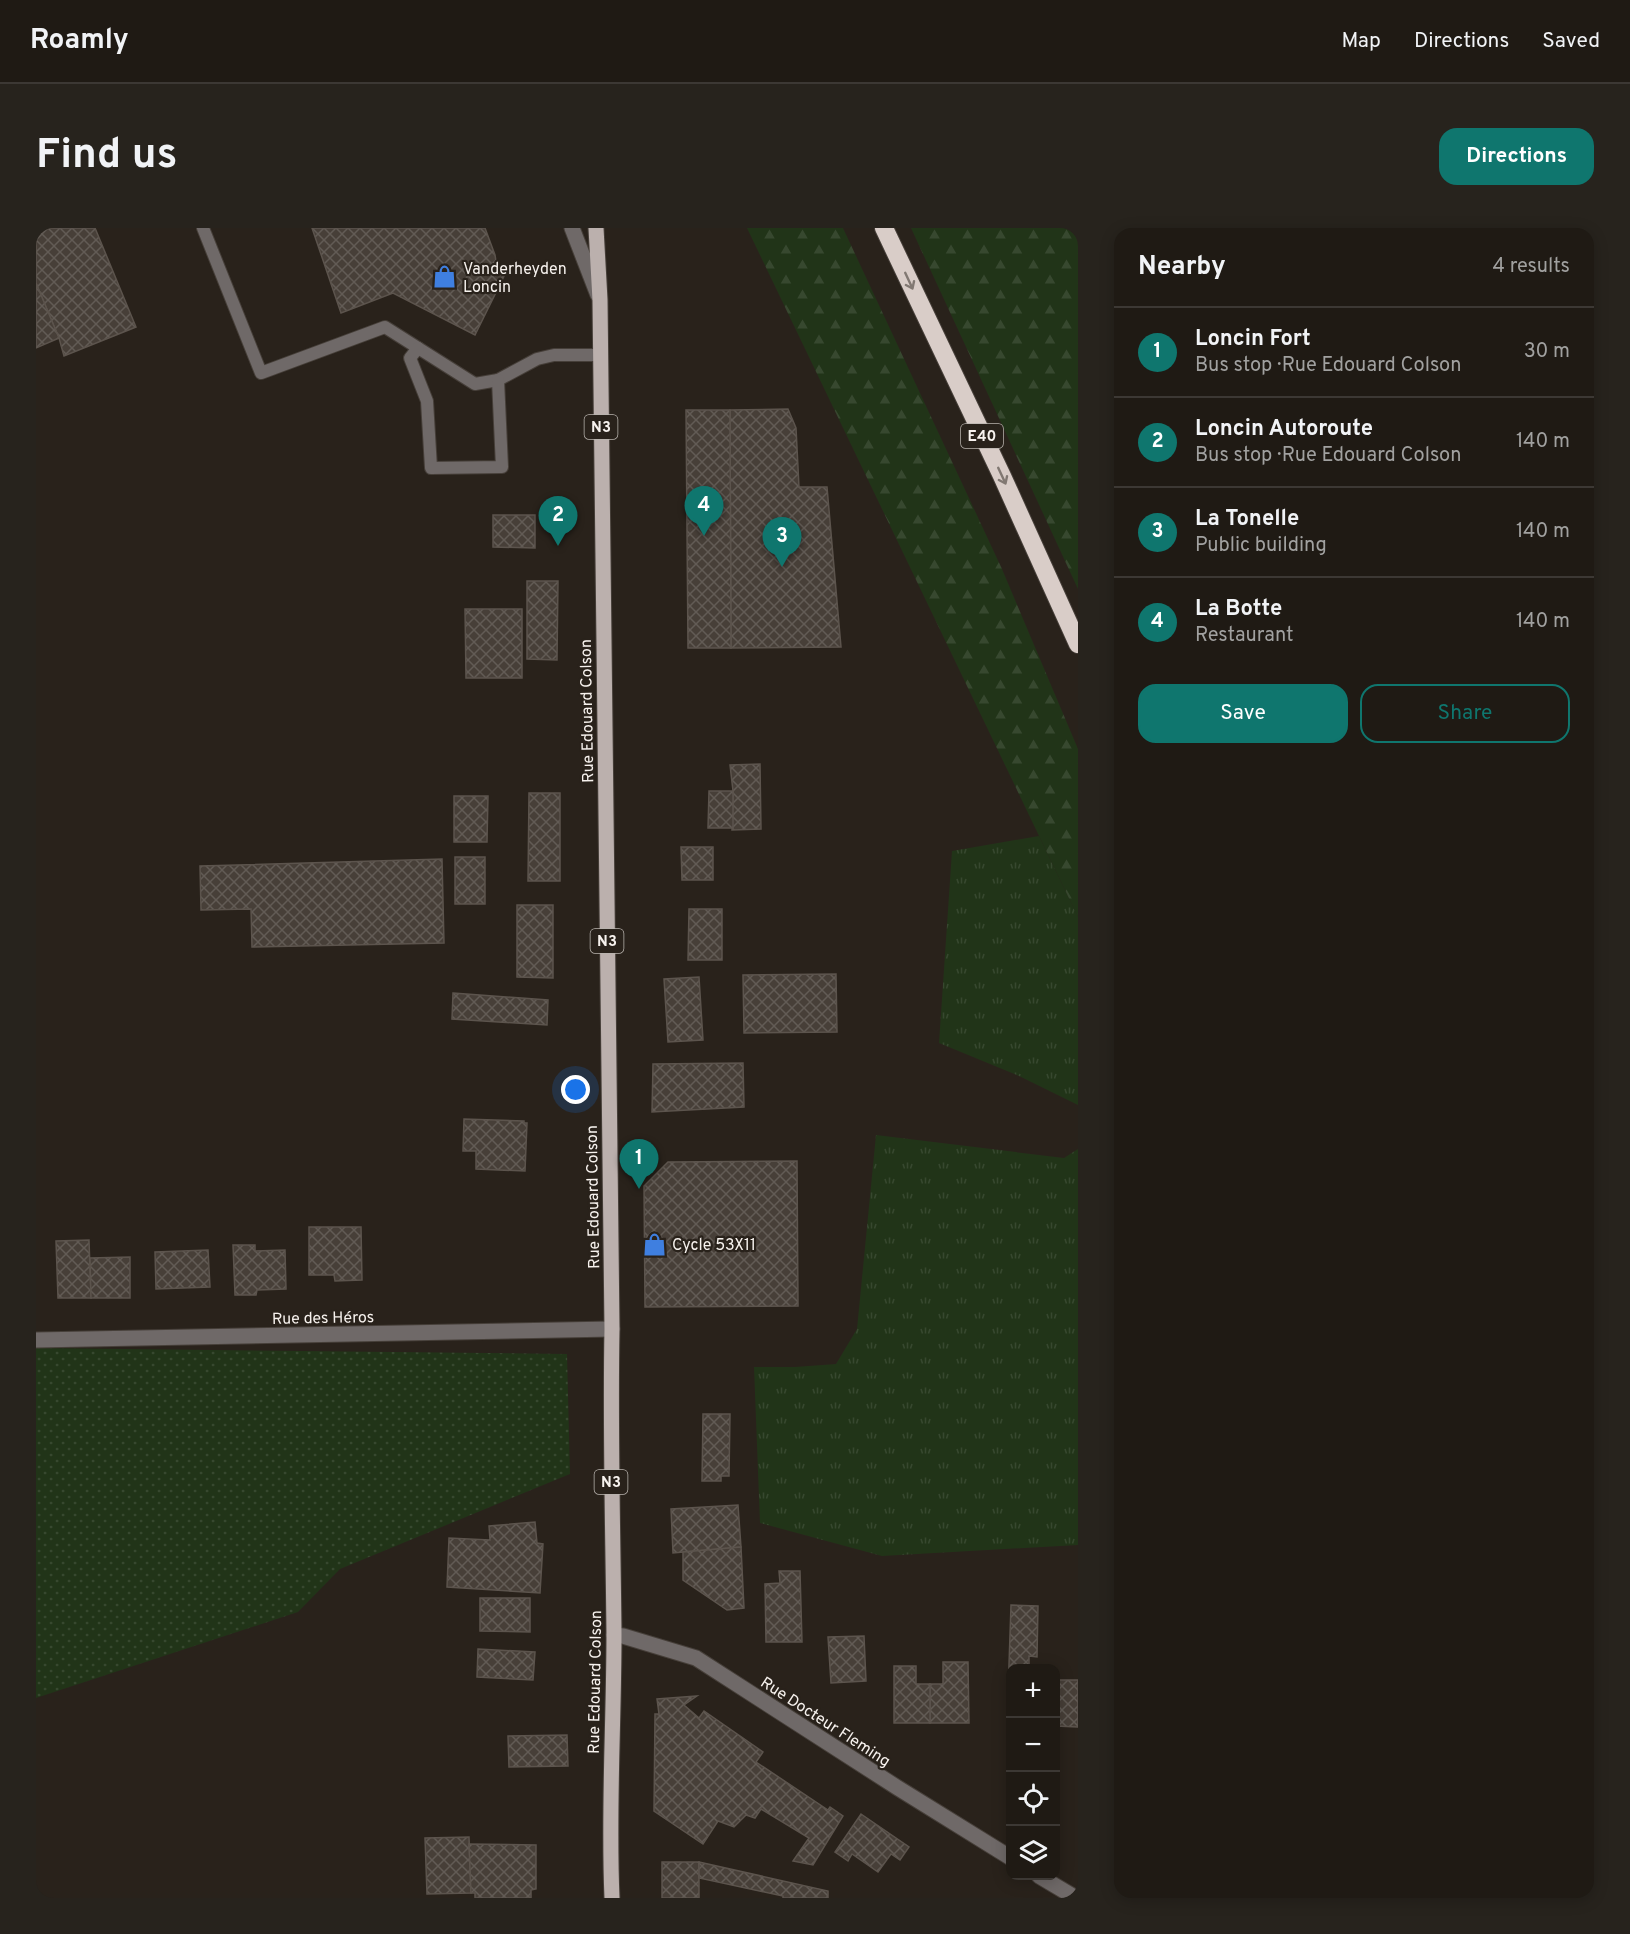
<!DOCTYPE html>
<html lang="en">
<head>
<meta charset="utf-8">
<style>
  body { margin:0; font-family:Overpass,sans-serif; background:#27231d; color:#f1f3f6 }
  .controls { position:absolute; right:18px; bottom:18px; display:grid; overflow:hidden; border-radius:12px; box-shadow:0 3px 15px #0003 }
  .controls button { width:54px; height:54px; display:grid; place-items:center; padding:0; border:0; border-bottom:2px solid #3c3834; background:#1f1a14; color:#f1f3f6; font:30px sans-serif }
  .you { position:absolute; left:540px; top:862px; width:21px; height:21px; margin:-15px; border:4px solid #fff; border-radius:50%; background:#1a73e8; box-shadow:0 0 0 9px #1a73e833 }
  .badge { display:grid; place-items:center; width:39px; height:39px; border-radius:50%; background:#0f766e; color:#fff; font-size:20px; font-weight:700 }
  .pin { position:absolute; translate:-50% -50px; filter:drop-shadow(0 2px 3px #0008) }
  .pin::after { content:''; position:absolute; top:32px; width:21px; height:18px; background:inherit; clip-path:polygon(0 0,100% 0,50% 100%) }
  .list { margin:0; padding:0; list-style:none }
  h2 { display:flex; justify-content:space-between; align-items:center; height:78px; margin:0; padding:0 24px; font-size:26px }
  h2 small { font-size:20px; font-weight:400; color:#a1a1a0 }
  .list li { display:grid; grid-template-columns:39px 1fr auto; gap:18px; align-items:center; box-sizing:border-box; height:90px; padding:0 24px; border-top:2px solid #3c3834 }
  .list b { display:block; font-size:22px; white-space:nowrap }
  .list p { margin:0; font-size:20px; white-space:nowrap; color:#a1a1a0 }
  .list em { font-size:20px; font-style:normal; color:#a1a1a0 }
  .actions { display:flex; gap:12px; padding:18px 24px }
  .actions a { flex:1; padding:14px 0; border:2px solid #0f766e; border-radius:18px; text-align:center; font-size:21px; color:#0f766e }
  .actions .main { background:#0f766e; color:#fff }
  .icon { flex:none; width:33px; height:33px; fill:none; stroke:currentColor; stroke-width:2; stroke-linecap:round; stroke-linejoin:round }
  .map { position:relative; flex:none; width:1042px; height:1670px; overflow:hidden; border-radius:18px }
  header { display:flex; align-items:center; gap:36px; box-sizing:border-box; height:84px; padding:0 30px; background:#1f1a14; border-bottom:2px solid #3c3834 }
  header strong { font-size:28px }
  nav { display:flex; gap:33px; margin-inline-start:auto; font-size:21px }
  .intro { display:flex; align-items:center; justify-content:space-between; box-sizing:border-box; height:144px; padding:0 36px }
  h1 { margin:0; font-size:42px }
  .button { padding:15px 27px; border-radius:18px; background:#0f766e; color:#fff; font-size:21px; font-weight:700 }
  main { display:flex; gap:36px; padding:0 36px }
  aside { flex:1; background:#1f1a14; border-radius:18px; box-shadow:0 3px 15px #0003 }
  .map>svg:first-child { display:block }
  .grass { fill:url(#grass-tufts) }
  .forest { fill:url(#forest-firs) }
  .park { fill:url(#park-dots) }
  .building { fill:url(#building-cross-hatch); stroke:#5c544d; stroke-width:1.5 }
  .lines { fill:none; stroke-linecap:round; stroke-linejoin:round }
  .service-casing { stroke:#463f39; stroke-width:14 }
  .minor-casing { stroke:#463f39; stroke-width:17 }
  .tertiary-casing { stroke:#463f39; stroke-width:17 }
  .primary-casing { stroke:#463f39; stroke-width:17 }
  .motorway-casing { stroke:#463f39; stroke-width:20 }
  .service { stroke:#6f6968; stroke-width:12 }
  .minor { stroke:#6f6968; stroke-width:15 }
  .tertiary { stroke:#6f6968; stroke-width:15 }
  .primary { stroke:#bbb0ad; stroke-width:15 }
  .motorway { stroke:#d9cdc8; stroke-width:18 }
  .oneway { stroke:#817872 }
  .labels { text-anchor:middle; stroke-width:4.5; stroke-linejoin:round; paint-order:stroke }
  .shield { fill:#29221b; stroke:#b9b4af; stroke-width:1.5 }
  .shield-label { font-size:15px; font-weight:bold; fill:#f7f2ee }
  .poi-label { font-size:16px; fill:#f7f2ee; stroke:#29221b; text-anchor:start }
  .street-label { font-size:16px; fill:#f7f2ee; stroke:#29221b }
</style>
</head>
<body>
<header>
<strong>Roamly</strong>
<nav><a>Map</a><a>Directions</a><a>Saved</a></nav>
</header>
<div class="intro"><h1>Find us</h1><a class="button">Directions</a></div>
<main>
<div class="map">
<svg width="1042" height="1670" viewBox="0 0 1042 1670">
  <defs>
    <pattern id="grass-tufts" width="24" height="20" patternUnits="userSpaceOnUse" patternTransform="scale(1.5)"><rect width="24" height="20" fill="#213418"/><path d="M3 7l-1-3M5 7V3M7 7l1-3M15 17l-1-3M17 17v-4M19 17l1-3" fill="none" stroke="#37482f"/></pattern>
    <pattern id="forest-firs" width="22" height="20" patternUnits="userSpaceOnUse" patternTransform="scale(1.5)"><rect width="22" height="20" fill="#213418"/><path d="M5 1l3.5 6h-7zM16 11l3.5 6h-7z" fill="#37482f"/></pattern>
    <pattern id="park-dots" width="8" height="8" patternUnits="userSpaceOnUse" patternTransform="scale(1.5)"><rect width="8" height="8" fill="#213418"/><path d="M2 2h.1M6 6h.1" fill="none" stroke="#37482f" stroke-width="1.8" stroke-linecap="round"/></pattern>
    <pattern id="building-cross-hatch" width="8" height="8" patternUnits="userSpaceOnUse" patternTransform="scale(1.5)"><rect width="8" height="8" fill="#473f38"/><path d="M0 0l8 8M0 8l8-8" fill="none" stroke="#625b55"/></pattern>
  </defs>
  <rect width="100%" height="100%" fill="#29221b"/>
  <!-- grass -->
  <g class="grass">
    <polygon points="1003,608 1042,689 1042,877 983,848 903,815 916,623"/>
    <polygon points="840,907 1028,930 1042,921 1042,1317 846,1328 724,1295 718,1139 759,1139 800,1136 821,1101"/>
  </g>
  <!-- forest -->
  <g class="forest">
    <polygon points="711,0 807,0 966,341 1042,521 1042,689"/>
    <polygon points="875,0 1042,0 1042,361"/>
  </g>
  <!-- park -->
  <polygon class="park" points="0,1120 531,1126 534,1246 304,1341 262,1384 0,1470"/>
  <!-- building -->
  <g class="building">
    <polygon points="0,0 59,0 100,99 28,128 23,110 0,55"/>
    <polygon points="276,0 449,0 459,27 461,40 470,44 439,107 357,65 305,85"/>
    <polygon points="0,55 23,110 0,120"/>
    <polygon points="752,181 760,200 763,259 791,259 805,419 695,420 694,182"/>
    <polygon points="650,182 694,182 695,420 652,420"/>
    <polygon points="457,287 499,287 499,320 457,319"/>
    <polygon points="491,353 522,353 521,432 491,431"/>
    <polygon points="429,381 486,381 486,450 430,450"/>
    <polygon points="724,536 725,601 696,602 697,563 694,537"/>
    <polygon points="673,563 697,563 697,600 672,600"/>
    <polygon points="493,565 524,565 524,653 492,653"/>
    <polygon points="418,568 452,568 451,614 418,614"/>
    <polygon points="645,619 677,619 677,652 646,652"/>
    <rect x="419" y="629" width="30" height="47"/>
    <polygon points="406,631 408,715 216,719 215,681 165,682 164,638"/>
    <polygon points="481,677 517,677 517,750 481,749"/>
    <polygon points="653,681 686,681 686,732 652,732"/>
    <polygon points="800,746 801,804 708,805 707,747"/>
    <polygon points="663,749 667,812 632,814 628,751"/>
    <polygon points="417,765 512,772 511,797 416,791"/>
    <polygon points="707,835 708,879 616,884 617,836"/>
    <polygon points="428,891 488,893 488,895 491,895 489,943 440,941 440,923 427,923"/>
    <polygon points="761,933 762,1078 609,1079 608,958 632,934"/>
    <polygon points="273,999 325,999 326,1052 299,1053 298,1047 273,1047"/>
    <polygon points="53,1012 55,1070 22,1070 20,1013"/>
    <polygon points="197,1017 219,1017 219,1023 249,1022 250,1061 221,1062 220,1067 199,1067"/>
    <polygon points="172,1022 174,1059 120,1061 119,1024"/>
    <polygon points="94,1029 94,1070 55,1070 54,1030"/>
    <polygon points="667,1186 694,1186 693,1248 685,1248 685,1253 666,1253"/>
    <polygon points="702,1277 705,1319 637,1325 635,1281"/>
    <polygon points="499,1294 501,1315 507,1316 504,1365 411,1359 413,1310 454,1312 453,1298"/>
    <polygon points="705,1319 708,1380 691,1382 647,1352 647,1324"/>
    <polygon points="743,1343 764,1343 766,1414 730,1414 729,1356 744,1355"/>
    <polygon points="444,1370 494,1370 494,1404 444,1403"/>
    <polygon points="975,1377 1002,1378 1001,1429 993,1428 993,1440 975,1440 975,1497 971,1496"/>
    <polygon points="828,1408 830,1453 795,1455 792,1409"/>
    <polygon points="442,1421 499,1424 497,1452 441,1449"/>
    <polygon points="907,1434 932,1434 933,1495 894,1495 894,1456 907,1456"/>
    <polygon points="858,1438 880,1438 880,1456 894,1456 894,1495 858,1495"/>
    <polygon points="1020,1452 1042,1452 1042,1499 1020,1498"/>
    <polygon points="661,1468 648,1477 663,1490 668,1483 727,1524 720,1534 792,1582 794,1579 807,1588 777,1637 757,1633 773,1610 725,1581 719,1590 710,1587 698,1599 682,1593 667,1616 618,1583 619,1486 623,1486 621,1471"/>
    <polygon points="531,1507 532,1538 473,1539 472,1508"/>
    <polygon points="825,1586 873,1619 864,1632 855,1626 842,1644 816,1626 812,1633 799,1624"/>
    <polygon points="433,1609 435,1665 391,1666 389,1610"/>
    <polygon points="433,1616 500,1617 500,1661 495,1662 495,1670 439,1670 439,1665 435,1665"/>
    <rect x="626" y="1634" width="37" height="36"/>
    <polygon points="663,1634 792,1663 792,1670 747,1670 747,1668 663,1650"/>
  </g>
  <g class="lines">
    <defs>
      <g id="service">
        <polyline points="167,0 225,145 349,99 439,156 462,152 501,131 518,127 564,127"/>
        <polyline points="382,120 374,130 391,173 395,240 466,239 462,152"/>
      </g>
      <g id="minor">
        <polyline points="536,0 562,67"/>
        <polyline points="578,1407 587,1408 660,1430 862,1560 975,1630"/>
        <polyline points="1003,1648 1040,1670"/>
      </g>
      <polyline id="tertiary" points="0,1112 576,1101"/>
      <path id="primary" d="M 560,0 L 564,72 L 576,1101 C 574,1203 577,1304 578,1406 C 578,1494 572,1582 576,1670"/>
      <polyline id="motorway" points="848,0 966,248 1042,416"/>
    </defs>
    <!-- service casing -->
    <use href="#service" class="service-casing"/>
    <!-- minor casing -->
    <use href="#minor" class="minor-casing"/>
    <!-- tertiary casing -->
    <use href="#tertiary" class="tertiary-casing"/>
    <!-- primary casing -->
    <use href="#primary" class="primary-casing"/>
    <!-- motorway casing -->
    <use href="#motorway" class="motorway-casing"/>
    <!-- service -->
    <use href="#service" class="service"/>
    <!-- minor -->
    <use href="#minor" class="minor"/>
    <!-- tertiary -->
    <use href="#tertiary" class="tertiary"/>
    <!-- primary -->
    <use href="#primary" class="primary"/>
    <!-- motorway -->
    <use href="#motorway" class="motorway"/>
  </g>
  <!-- one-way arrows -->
  <defs><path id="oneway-shaft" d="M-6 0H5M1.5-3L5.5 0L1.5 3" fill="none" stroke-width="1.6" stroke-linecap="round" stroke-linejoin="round" transform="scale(1.5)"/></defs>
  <g class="oneway">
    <use href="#oneway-shaft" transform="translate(873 53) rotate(65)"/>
    <use href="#oneway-shaft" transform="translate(966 248) rotate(65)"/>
  </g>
  <!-- icons -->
  <defs>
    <symbol id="shop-bare" viewBox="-9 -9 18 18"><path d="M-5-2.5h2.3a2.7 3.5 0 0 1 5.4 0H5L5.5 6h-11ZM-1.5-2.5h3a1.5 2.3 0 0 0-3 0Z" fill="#3f7fe0" stroke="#29221b" stroke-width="2.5" paint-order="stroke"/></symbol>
  </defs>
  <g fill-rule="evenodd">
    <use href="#shop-bare" x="392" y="32" width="33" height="33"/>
    <use href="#shop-bare" x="602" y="1000" width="33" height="33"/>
  </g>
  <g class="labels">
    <!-- shield labels -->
    <g class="shield">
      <rect x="548.5" y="187" width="33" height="24" rx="4.5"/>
      <rect x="925" y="196" width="42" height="24" rx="4.5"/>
      <rect x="554.5" y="701" width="33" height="24" rx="4.5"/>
      <rect x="558.5" y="1242" width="33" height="24" rx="4.5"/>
    </g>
    <g class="shield-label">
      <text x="565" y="204">N3</text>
      <text x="946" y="213">E40</text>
      <text x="571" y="718">N3</text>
      <text x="575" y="1259">N3</text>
    </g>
    <!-- poi labels -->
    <g class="poi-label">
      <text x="427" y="46">Vanderheyden<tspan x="427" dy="18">Loncin</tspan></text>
      <text x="636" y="1022">Cycle 53X11</text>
    </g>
    <!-- street labels -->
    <g class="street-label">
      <text transform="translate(550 483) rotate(-91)" y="6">Rue Edouard Colson</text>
      <text transform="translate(556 969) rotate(-91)" y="6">Rue Edouard Colson</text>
      <text transform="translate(287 1089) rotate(-1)" y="6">Rue des Héros</text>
      <text transform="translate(558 1454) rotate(-89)" y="6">Rue Edouard Colson</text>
      <text transform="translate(790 1493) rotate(33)" y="6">Rue Docteur Fleming</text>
    </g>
  </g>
</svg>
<div class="controls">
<button>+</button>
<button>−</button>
<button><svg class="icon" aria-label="locate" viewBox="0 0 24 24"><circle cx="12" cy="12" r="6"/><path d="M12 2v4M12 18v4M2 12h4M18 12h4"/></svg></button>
<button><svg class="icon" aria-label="layers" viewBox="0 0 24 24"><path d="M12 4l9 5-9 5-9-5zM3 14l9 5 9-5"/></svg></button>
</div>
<div class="you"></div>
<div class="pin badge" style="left:603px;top:961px">1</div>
<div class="pin badge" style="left:522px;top:318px">2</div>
<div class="pin badge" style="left:746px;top:339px">3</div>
<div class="pin badge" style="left:668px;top:308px">4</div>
</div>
<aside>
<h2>Nearby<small>4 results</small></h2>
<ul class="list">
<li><span class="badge">1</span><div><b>Loncin Fort</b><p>Bus stop · Rue Edouard Colson</p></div><em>30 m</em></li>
<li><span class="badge">2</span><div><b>Loncin Autoroute</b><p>Bus stop · Rue Edouard Colson</p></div><em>140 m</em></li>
<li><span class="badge">3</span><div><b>La Tonelle</b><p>Public building</p></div><em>140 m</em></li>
<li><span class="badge">4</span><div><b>La Botte</b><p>Restaurant</p></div><em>140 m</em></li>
</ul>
<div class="actions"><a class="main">Save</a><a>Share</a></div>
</aside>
</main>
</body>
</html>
